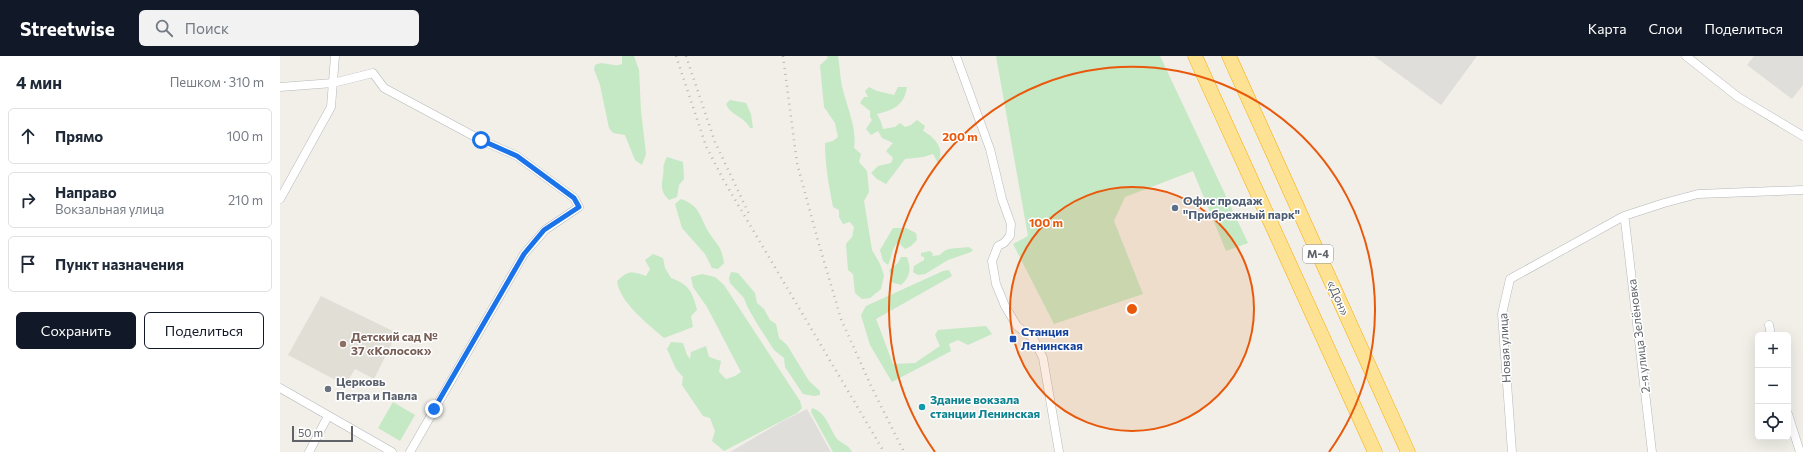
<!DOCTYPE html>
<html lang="ru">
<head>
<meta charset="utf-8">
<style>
  body { margin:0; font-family:Commissioner,sans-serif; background:#f2f2f3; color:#1f2937 }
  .controls { position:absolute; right:12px; bottom:12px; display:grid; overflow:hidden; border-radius:6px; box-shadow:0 4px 16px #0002 }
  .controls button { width:36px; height:36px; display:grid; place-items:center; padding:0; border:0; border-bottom:1px solid #e0e1e3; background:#fff; color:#1f2937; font:20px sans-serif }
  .scale { position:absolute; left:12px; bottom:10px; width:61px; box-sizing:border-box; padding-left:4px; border:2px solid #5f6368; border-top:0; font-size:11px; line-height:14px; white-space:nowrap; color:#5f6368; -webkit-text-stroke:3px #fff; paint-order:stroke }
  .stop { position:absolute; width:12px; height:12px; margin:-9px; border:3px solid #1a73e8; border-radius:50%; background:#fff }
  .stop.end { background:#1a73e8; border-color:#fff; box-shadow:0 1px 4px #0008 }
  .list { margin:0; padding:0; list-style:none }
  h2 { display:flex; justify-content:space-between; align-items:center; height:52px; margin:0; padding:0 16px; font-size:17px }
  h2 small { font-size:13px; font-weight:400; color:#747a83 }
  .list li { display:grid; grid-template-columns:26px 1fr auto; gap:12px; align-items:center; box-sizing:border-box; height:56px; margin:0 8px 8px; padding:0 8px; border:1px solid #e0e1e3; border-radius:6px }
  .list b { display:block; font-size:15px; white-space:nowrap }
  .list p { margin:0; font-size:13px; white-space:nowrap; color:#747a83 }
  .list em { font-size:13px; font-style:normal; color:#747a83 }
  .actions { display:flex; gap:8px; padding:12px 16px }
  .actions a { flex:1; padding:9px 0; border:1px solid #111827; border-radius:6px; text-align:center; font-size:14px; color:#111827 }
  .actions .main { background:#111827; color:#fff }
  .icon { flex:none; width:22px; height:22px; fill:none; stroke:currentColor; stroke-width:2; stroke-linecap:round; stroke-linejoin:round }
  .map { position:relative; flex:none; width:1523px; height:396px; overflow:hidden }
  header { display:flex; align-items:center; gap:24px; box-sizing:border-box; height:56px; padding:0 20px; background:#111827; color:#fff }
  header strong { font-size:19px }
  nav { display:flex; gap:22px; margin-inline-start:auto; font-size:14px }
  .search { width:280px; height:36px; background:#f2f2f3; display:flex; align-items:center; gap:10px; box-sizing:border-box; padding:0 14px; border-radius:6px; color:#747a83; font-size:15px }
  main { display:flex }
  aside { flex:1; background:#fff }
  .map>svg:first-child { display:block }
  .industrial { fill:#e0deda }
  .education { fill:#e1ded6 }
  .green { fill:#c5e8c5 }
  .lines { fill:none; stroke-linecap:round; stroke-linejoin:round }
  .minor-casing { stroke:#b5b8bc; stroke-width:9 }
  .motorway-casing { stroke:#f9ab00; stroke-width:15 }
  .minor { stroke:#fff; stroke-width:8 }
  .motorway { stroke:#fde293; stroke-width:14 }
  .rail { stroke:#b6b7b8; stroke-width:2.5; stroke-dasharray:1 5; stroke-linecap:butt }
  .route { stroke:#1a73e8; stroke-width:5 }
  .ring { fill:none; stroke:#e8590c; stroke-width:2 }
  .service-dot { fill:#5c6f8a; stroke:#fff; stroke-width:1.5 }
  .transit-dot { fill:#1a4fb4; stroke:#fff; stroke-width:1.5 }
  .education-dot { fill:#8d6e63; stroke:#fff; stroke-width:1.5 }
  .worship-dot { fill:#6b7280; stroke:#fff; stroke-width:1.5 }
  .culture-dot { fill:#0f9aa8; stroke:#fff; stroke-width:1.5 }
  .labels { text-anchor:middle; stroke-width:3; stroke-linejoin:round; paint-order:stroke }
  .shield { fill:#fff; stroke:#8f9295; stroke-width:1 }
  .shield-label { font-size:11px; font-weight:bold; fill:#5f6368 }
  .service-label { font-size:12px; font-weight:bold; fill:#4e5e75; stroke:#fff; text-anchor:start }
  .street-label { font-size:12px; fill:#5f6368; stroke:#fff }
  .transit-label { font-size:12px; font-weight:bold; fill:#164399; stroke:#fff; text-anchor:start }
  .education-label { font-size:12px; font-weight:bold; fill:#785e54; stroke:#fff; text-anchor:start }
  .worship-label { font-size:12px; font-weight:bold; fill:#5b616d; stroke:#fff; text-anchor:start }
  .culture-label { font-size:12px; font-weight:bold; fill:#0d838f; stroke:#fff; text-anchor:start }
  .centre { fill:#e8590c; stroke:#fff; stroke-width:2 }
  .ring-label { font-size:12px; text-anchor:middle; font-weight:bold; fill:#e8590c; stroke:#fff; stroke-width:3; stroke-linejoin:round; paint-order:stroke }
</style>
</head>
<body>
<header>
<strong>Streetwise</strong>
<div class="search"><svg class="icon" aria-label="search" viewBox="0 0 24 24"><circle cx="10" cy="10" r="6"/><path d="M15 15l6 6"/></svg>Поиск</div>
<nav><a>Карта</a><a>Слои</a><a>Поделиться</a></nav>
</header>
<main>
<aside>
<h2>4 мин<small>Пешком · 310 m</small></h2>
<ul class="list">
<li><svg class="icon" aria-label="ahead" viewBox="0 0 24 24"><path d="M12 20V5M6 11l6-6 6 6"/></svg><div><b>Прямо</b></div><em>100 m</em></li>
<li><svg class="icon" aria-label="right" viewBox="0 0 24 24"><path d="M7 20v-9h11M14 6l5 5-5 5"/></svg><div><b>Направо</b><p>Вокзальная улица</p></div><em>210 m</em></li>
<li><svg class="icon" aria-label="arrive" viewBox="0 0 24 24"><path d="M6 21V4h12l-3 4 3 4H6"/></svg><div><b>Пункт назначения</b></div></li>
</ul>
<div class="actions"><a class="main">Сохранить</a><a>Поделиться</a></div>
</aside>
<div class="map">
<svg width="1523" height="396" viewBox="0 0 1523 396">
  <rect width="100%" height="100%" fill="#f1efe8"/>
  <!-- industrial -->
  <g class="industrial">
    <polygon points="1094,0 1197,0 1161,49"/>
    <polygon points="1474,0 1523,0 1523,29 1512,43 1467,9"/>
    <polygon points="527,353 551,396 450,396 501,366"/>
  </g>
  <!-- education -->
  <polygon class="education" points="41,240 117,277 94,323 75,313 65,329 8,299"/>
  <!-- green -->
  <g class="green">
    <path d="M 342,0 L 354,0 L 359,14 L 361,55 L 366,98 L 362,109 L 355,104 L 345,79 L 333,77 L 329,72 L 320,29 L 314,13 L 315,9 C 324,4 333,12 342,8 Z"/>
    <path d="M 547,0 L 558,0 C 560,11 560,23 563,34 C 568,54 577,73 574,92 L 581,98 L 579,106 L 587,115 L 589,136 L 584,145 L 592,194 L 600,208 L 604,219 L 601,233 L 590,242 L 582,243 L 575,237 L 573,218 L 568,214 L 566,188 L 572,181 L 574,171 L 570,166 L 563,168 L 559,161 L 559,154 L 553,151 C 549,130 545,109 545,87 L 553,85 L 558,81 L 555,67 L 544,51 L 540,9 L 548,2 Z"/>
    <polygon points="716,0 880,0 968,187 946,195 913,115 845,141 834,165 863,238 774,268 733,188 748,180"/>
    <path d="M 589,31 L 597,35 L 614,39 L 618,31 L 627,31 C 624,50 613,54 597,58 L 601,66 L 603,73 L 615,71 L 620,67 L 625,71 L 631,69 L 637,64 L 645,70 L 643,75 C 656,82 665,93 658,107 L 653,98 L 643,101 L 625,103 L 606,128 L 597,123 L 591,117 L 598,110 L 611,107 L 613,102 L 606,95 L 613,87 L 602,82 L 598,75 L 591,79 L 586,73 L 592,64 L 590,61 L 590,55 L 580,47 L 584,41 L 588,41 L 585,35 Z"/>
    <path d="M 450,44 L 466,47 L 471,58 L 473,72 L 470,72 C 464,60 451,60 446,48 Z"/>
    <path d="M 387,101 L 403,106 L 404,123 L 399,129 L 397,141 L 389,144 C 381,136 381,131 383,120 C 385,110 381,113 387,101 Z"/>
    <path d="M 401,143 C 420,150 419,159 428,175 C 437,190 441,188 444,207 L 438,213 L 432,212 L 425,198 L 402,172 L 395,148 Z"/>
    <path d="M 613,172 L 626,172 L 636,177 L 637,184 L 631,190 L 625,193 L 618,186 C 611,194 612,201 608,209 L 603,205 L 600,194 Z"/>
    <path d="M 689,191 L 693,194 L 691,196 L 668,204 L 645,218 L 638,219 L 633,216 L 634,210 L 644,204 L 644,201 L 641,200 L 641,197 L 650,195 L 653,198 L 652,200 L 660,199 C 667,190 678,193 689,191 Z"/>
    <path d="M 373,198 L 383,202 L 385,212 L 391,222 C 409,228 413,237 417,254 L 411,260 L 413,271 L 384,282 C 368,268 340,247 337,225 C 348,214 352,215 366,220 L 370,213 L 365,204 Z"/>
    <path d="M 621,201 L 627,201 C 631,213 631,220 621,229 L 611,226 L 612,222 L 609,214 L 618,207 Z"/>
    <polygon points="669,214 672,220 596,263 613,308 635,307 660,290 655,279 658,274 706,270 712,278 688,289 678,284 669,288 671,295 612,326 590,289 581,259 586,250 663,215"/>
    <polygon points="451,216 458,217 475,237 477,247 484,253 490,264 496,268 499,282 507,289 529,325 540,335 540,339 534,340 523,338 505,311 504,302 494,294 476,266 467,250 464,242 450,227 449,222"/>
    <polygon points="422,218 435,221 444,229 520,345 522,352 517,357 444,395 432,385 435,375 430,362 423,360 402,329 403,321 396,313 387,293 391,286 403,287 407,299 410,303 411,296 426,290 429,301 441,305 439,316 446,323 455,320 461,316 427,251 413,231 411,221"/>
    <polygon points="113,346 135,359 120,385 98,372"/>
    <path d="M 532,352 C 547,356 550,375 558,384 C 564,389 568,388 572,396 L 553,396 L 531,356 Z"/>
  </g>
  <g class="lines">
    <defs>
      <g id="minor">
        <polyline points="676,0 710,93 722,143 731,168 730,180 724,187 718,190 712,205 716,228 725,250 737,270 753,282 763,302 779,396"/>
        <polyline points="1406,0 1458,41 1523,80"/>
        <polyline points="0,31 53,27 93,17 104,32 201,84 237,100 294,142 299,151 265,174 244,198 130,396"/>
        <polyline points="0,143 51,51 55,0"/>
        <polyline points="1345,165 1372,396"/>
        <polyline points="1489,269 1491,279"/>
        <polyline points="0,332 112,396"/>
        <polyline points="1508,358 1520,396"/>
        <polyline points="29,396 48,360"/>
        <polyline points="1232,396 1222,258 1230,223 1344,160 1384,147 1418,138 1523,134"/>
      </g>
      <g id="motorway">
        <polyline points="915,0 1095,396"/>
        <polyline points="949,0 1128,396"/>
      </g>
    </defs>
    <!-- minor casing -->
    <use href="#minor" class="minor-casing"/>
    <!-- motorway casing -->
    <use href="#motorway" class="motorway-casing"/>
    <!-- minor -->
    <use href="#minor" class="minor"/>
    <!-- motorway -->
    <use href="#motorway" class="motorway"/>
    <!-- rail -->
    <g class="rail">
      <polyline points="396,0 426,90 444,125 604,396"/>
      <polyline points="406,0 435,86 469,158"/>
      <polyline points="503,0 517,107 538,185 561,263 591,330 624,396"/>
    </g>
  </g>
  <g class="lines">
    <!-- route -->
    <polyline class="route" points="154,353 244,198 264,174 299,151 294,142 237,100 201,84"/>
  </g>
  <!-- distance rings -->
  <circle cx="852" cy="253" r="122" fill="#e8590c" fill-opacity=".12"/>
  <g class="ring">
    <circle cx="852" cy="253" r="122"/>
    <path d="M655 396A243 243 0 1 1 1049 396"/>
  </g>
  <!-- markers -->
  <circle class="service-dot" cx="895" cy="152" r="4"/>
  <rect class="transit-dot" x="729" y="279" width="8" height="8" rx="2"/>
  <circle class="education-dot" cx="63" cy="288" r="4"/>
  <circle class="worship-dot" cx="48" cy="333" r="4"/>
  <circle class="culture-dot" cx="642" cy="351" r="4"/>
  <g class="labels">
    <!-- shield labels -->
    <rect class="shield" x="1023" y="189" width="30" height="18" rx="3"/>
    <g class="shield-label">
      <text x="1038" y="202">М-4</text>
    </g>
    <!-- service labels -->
    <g class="service-label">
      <text x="903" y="149">Офис продаж<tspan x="903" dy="14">"Прибрежный парк"</tspan></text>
    </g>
    <!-- street labels -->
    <g class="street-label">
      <text transform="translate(1058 242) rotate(66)" y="4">«Дон»</text>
      <text transform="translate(1359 280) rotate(-97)" y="4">2-я улица Зелёновка</text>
      <text transform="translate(1225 292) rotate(-93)" y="4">Новая улица</text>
    </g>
    <!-- transit labels -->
    <g class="transit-label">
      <text x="741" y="280">Станция<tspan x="741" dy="14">Ленинская</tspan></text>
    </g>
    <!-- education labels -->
    <g class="education-label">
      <text x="71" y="285">Детский сад №<tspan x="71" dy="14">37 «Колосок»</tspan></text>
    </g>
    <!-- worship labels -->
    <g class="worship-label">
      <text x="56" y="330">Церковь<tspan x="56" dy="14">Петра и Павла</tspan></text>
    </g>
    <!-- culture labels -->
    <g class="culture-label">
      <text x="650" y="348">Здание вокзала<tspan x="650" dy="14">станции Ленинская</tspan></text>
    </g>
  </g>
  <circle cx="852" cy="253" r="6" class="centre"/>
  <g class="ring-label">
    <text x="680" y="85">200 m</text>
    <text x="766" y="171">100 m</text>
  </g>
</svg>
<div class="controls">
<button>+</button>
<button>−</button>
<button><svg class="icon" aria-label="locate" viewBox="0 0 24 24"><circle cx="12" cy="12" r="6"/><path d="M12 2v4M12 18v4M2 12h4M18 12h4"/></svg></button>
</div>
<div class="scale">50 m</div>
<div class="stop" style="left:201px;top:84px"></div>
<div class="stop end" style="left:154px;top:353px"></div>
</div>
</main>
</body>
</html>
